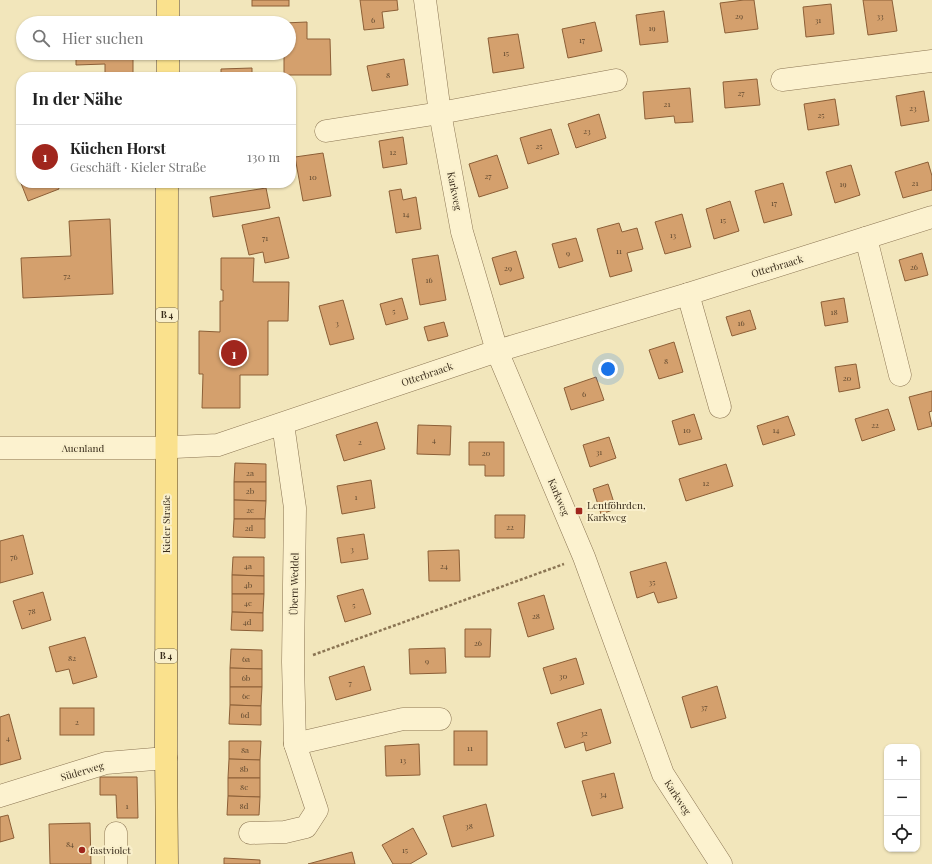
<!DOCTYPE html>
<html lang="de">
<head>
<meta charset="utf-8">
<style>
  body { margin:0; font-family:"Playfair Display",serif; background:#f6f6f6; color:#222 }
  .controls { position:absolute; right:12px; bottom:12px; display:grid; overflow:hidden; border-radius:8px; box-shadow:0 1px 3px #0004 }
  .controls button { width:36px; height:36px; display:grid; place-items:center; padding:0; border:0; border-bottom:1px solid #e0e0e0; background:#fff; color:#222; font:20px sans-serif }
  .you { position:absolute; left:608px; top:369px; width:14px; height:14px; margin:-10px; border:3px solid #fff; border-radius:50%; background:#1a73e8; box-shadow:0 0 0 6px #1a73e833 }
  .badge { display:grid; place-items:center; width:26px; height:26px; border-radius:50%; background:#a0261d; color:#fff; font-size:13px; font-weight:700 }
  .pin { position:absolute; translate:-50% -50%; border:2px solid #fff; box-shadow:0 1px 4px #0006 }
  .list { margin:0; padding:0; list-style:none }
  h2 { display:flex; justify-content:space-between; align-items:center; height:52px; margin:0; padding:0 16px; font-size:17px }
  h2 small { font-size:13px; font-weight:400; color:#767676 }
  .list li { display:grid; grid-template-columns:26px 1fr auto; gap:12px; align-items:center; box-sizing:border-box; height:64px; padding:0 16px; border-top:1px solid #e0e0e0 }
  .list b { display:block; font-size:15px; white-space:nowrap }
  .list p { margin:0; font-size:13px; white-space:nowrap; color:#767676 }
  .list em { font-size:13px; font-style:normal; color:#767676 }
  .icon { flex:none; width:22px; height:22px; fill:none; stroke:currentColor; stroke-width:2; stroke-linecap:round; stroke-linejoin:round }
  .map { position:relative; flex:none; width:932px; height:864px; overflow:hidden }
  .search { position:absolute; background:#fff; box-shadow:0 1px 3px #0004; left:16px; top:16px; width:280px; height:44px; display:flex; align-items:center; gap:10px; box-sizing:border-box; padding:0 14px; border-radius:22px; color:#767676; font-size:15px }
  .panel { position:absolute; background:#fff; box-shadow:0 1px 3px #0004; left:16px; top:72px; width:280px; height:116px; border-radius:16px }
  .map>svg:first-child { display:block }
  .building { fill:#d4a06d; stroke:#8c5f37 }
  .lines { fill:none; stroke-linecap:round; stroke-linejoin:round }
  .minor-casing { stroke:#8b7553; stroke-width:23 }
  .major-casing { stroke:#574228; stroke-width:23 }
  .path { stroke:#8b7553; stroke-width:2.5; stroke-dasharray:3 2; stroke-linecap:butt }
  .minor { stroke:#fcf2cf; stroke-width:22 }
  .major { stroke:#fae18d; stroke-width:22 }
  .poi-dot { fill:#a0261d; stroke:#f9efcb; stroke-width:1.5 }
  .labels { text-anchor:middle; stroke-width:4; stroke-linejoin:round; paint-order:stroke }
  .number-label { font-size:8px; fill:#5f482f }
  .shield { fill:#f9efcb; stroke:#72664f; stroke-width:1 }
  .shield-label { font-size:9px; font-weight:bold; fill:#382b1a }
  .street-label { font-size:10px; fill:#382b1a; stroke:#f9efcb }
  .poi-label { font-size:10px; fill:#382b1a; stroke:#f9efcb; text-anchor:start }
</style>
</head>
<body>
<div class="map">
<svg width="932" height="864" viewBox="0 0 932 864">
  <rect width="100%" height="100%" fill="#f2e6bb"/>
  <!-- building -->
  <g class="building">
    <rect x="252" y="0" width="37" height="6"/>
    <polygon points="360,0 397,0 398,10 382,12 384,28 364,30"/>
    <polygon points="744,0 754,0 758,29 725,33 720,3"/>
    <polygon points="863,0 892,0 897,31 868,35"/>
    <polygon points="831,4 834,34 806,37 803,7"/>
    <polygon points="664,11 668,42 640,45 636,15"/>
    <polygon points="307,22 307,39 330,39 331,75 284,75 284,53 289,53 289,23 284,23"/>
    <polygon points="595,22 602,51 568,58 562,29"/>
    <polygon points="518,34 524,68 493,73 488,38"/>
    <polygon points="76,53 133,53 133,77 105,77 105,64 76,65"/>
    <polygon points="404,59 408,85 372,91 367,66"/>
    <polygon points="252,68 252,77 221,77 221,69"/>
    <polygon points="757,79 760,105 725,108 723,82"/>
    <polygon points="690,88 693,122 675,123 674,116 645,119 643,92"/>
    <polygon points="924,91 929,121 901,126 896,96"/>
    <polygon points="835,99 839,125 808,130 804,104"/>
    <polygon points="599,114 606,138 576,148 568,124"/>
    <polygon points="551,129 559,154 528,164 520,138"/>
    <polygon points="403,137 407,164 383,168 379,141"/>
    <polygon points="323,153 331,196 303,201 295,157"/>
    <polygon points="497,155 508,188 479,197 469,164"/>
    <polygon points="928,162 932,176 932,190 903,198 895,172"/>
    <polygon points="851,165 860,195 835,203 826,172"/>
    <polygon points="21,171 21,183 57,183 59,189 28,201 17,173"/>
    <polygon points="783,183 792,215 764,223 755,191"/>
    <polygon points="266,188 270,208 213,217 210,197"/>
    <polygon points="401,189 403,200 416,197 421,229 396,233 389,191"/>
    <polygon points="730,201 739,231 714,239 706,209"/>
    <polygon points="682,214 691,247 665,254 655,222"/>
    <polygon points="279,217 289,258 265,263 263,252 249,255 242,225"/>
    <polygon points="110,219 113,294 23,298 21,258 71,256 69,221"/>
    <polygon points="619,223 622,232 637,228 643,249 627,253 632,271 610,277 597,229"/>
    <polygon points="576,238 583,261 559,268 552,244"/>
    <polygon points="516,251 524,278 500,285 492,258"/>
    <polygon points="922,253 928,275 905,281 899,260"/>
    <polygon points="438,255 446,300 420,305 412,259"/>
    <polygon points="221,258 254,258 253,282 289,282 288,321 268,321 268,375 240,375 240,408 202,408 203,374 199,374 199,331 220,332 220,301 223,301 223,290 221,290"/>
    <polygon points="402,298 408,319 386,325 380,304"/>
    <polygon points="844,298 848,322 825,326 821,302"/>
    <polygon points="343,300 354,339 330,345 319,306"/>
    <polygon points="750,310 756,329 732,336 726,317"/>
    <polygon points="444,322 448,336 428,341 424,327"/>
    <polygon points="674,342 683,372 659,379 649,350"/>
    <polygon points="856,364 860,388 839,392 835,367"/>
    <polygon points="596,377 604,400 571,410 564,388"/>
    <polygon points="932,391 932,411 929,412 932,426 918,430 909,397"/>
    <polygon points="888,409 895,430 862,441 855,419"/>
    <polygon points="694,414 702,439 679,445 672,421"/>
    <polygon points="788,416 795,435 763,445 757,426"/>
    <polygon points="377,422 385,449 344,461 336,435"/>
    <polygon points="418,425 451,426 450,455 417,454"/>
    <polygon points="609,437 616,458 590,467 583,445"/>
    <polygon points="469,442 504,442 504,476 485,476 485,465 469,465"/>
    <polygon points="235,463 266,464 266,482 234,482"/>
    <polygon points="726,464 733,486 686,501 679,479"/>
    <polygon points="371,480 375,508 342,514 337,486"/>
    <polygon points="234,482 266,482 266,501 234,500"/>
    <polygon points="608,484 616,509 601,514 593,489"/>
    <polygon points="234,500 266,501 265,519 234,519"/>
    <polygon points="495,515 525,515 524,538 495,538"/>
    <polygon points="234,519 265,519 265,538 233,537"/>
    <polygon points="364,534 368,559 341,563 337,538"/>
    <polygon points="23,535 33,574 0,583 0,541"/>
    <polygon points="459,550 460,581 429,581 428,551"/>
    <polygon points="233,557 264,557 264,576 232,575"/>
    <polygon points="666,562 677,598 658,603 654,592 637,598 630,572"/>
    <polygon points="232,575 264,576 264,594 232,594"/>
    <polygon points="363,589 371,614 345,622 337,596"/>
    <polygon points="43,592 51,620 22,629 13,601"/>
    <polygon points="232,594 264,594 263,613 232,612"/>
    <polygon points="544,595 554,629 528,637 518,603"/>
    <polygon points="232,612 263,613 263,631 231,630"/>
    <polygon points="465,629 491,629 490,657 465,657"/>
    <polygon points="85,637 97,677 73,684 69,669 56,672 49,647"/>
    <polygon points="445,648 446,673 410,674 409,649"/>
    <polygon points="231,649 262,650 262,669 230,668"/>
    <polygon points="576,658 584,684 551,694 543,668"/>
    <polygon points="364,666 371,690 336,700 329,677"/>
    <polygon points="230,668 262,669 262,687 230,687"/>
    <polygon points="717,686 726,718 691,728 682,697"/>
    <polygon points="230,687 262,687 261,706 230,705"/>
    <polygon points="230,705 261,706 261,725 229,724"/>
    <rect x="60" y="708" width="34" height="27"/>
    <polygon points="601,709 611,743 586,751 584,742 565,748 557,723"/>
    <polygon points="9,714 21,759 0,765 0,717"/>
    <rect x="454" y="731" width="33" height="34"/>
    <polygon points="229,741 261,741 260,760 229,759"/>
    <polygon points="419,744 420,775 386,776 385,746"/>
    <polygon points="229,759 260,760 260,778 228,778"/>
    <polygon points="614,773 623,808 592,816 582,781"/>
    <polygon points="100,777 137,777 138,818 117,818 116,795 100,795"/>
    <polygon points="228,778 260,778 260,797 228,796"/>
    <polygon points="228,796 260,797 259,815 227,815"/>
    <polygon points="486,804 494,836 452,847 443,816"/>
    <polygon points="8,815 14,838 0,842 0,817"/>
    <polygon points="90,823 91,864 50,864 49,824"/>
    <polygon points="413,828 427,854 410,864 393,864 382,845"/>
    <polygon points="352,852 355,864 308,864"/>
    <polygon points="224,858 260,860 260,864 224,864"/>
  </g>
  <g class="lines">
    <defs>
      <g id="minor">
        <polyline points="425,0 440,113 462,232 497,351 584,557 663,774 721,864"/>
        <polyline points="782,80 932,61"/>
        <polyline points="326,131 440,113 616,80"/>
        <polyline points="866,238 900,375"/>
        <polyline points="688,294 720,407"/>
        <polyline points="0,448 153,448 218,445 497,351 688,294 932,217"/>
        <polyline points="295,744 403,719 440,719"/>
        <polyline points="0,796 106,763 166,758"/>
        <polyline points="116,833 116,864"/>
        <polyline points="250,833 285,832 306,827 317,810 295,744 293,662 295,508 283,424"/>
      </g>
      <g id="major">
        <polyline points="168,23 168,0"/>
        <polyline points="168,77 168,53"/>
        <polyline points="167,864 166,750 167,183"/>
      </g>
    </defs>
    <!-- minor casing -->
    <use href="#minor" class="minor-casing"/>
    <!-- major casing -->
    <use href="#major" class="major-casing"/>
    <!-- path -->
    <polyline class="path" points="313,655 564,564"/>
    <!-- minor -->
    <use href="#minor" class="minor"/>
    <!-- major -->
    <use href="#major" class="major"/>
  </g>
  <!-- markers -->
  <g class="poi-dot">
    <rect x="575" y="507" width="8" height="8" rx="2"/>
    <circle cx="82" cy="850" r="4"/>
  </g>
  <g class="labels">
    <!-- number labels -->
    <g class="number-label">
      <text x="739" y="19">29</text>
      <text x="880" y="19">33</text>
      <text x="373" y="23">6</text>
      <text x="818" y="23">31</text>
      <text x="652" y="31">19</text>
      <text x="582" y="43">17</text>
      <text x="506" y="56">15</text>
      <text x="388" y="78">8</text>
      <text x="741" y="96">27</text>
      <text x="667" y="107">21</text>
      <text x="913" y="111">23</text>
      <text x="821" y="118">25</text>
      <text x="587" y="134">23</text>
      <text x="539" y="149">25</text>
      <text x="393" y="155">12</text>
      <text x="488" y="179">27</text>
      <text x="313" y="180">10</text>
      <text x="915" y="186">21</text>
      <text x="843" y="187">19</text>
      <text x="774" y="206">17</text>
      <text x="406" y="217">14</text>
      <text x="723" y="223">15</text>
      <text x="673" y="238">13</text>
      <text x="265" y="241">71</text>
      <text x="619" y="254">11</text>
      <text x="568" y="256">9</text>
      <text x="914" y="270">26</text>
      <text x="508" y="271">29</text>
      <text x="67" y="279">72</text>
      <text x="429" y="283">16</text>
      <text x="394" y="314">5</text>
      <text x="834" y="315">18</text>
      <text x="337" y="326">3</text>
      <text x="741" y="326">16</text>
      <text x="666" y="364">8</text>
      <text x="847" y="381">20</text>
      <text x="584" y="397">6</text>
      <text x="875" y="428">22</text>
      <text x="687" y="433">10</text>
      <text x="776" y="433">14</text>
      <text x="434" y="443">4</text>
      <text x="360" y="445">2</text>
      <text x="599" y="455">31</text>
      <text x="486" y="456">20</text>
      <text x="250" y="476">2a</text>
      <text x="706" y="486">12</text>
      <text x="250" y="494">2b</text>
      <text x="356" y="500">1</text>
      <text x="250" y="513">2c</text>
      <text x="510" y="530">22</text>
      <text x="249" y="531">2d</text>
      <text x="352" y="552">3</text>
      <text x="14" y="560">76</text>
      <text x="248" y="569">4a</text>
      <text x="444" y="569">24</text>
      <text x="652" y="585">35</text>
      <text x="248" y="588">4b</text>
      <text x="248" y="606">4c</text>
      <text x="354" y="608">5</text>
      <text x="32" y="614">78</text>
      <text x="536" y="619">28</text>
      <text x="247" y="625">4d</text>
      <text x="478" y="646">26</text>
      <text x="72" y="661">82</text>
      <text x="246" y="662">6a</text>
      <text x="427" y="664">9</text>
      <text x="563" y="679">30</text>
      <text x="246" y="681">6b</text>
      <text x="350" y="686">7</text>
      <text x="246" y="699">6c</text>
      <text x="704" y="710">37</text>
      <text x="245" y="718">6d</text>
      <text x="77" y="725">2</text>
      <text x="584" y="736">32</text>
      <text x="8" y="741">4</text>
      <text x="470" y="751">11</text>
      <text x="245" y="753">8a</text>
      <text x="403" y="763">13</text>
      <text x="244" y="772">8b</text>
      <text x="244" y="790">8c</text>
      <text x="603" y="797">34</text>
      <text x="127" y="809">1</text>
      <text x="244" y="809">8d</text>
      <text x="469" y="829">38</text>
      <text x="70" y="847">84</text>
      <text x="405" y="853">15</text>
    </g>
    <!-- shield labels -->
    <g class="shield">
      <rect x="156" y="308" width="22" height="14" rx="3"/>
      <rect x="155" y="649" width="22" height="14" rx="3"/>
    </g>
    <g class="shield-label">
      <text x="167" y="318">B 4</text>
      <text x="166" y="659">B 4</text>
    </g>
    <!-- street labels -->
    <g class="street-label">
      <text transform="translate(455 191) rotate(79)" y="4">Karkweg</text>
      <text transform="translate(777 266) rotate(-17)" y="4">Otterbraack</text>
      <text transform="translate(427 374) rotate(-19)" y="4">Otterbraack</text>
      <text x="83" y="452">Auenland</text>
      <text transform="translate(559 497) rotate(67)" y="4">Karkweg</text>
      <text transform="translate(166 524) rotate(-90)" y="4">Kieler Straße</text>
      <text transform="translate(294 584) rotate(-89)" y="4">Übern Weddel</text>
      <text transform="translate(82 771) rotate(-16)" y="4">Süderweg</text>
      <text transform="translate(678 797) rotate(57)" y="4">Karkweg</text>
    </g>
    <!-- poi labels -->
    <g class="poi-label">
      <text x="587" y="509">Lentföhrden,<tspan x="587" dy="12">Karkweg</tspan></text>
      <text x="90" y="854">fastviolet</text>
    </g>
  </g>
</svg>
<div class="controls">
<button>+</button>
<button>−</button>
<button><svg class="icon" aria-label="locate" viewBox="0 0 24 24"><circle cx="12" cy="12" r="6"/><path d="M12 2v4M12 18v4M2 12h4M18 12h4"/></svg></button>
</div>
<div class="you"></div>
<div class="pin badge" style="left:234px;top:353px">1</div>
<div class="search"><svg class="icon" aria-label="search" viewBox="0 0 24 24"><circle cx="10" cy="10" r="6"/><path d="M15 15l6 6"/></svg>Hier suchen</div>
<section class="panel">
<h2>In der Nähe<small></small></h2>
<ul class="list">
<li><span class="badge">1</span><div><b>Küchen Horst</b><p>Geschäft · Kieler Straße</p></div><em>130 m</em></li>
</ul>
</section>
</div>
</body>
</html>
